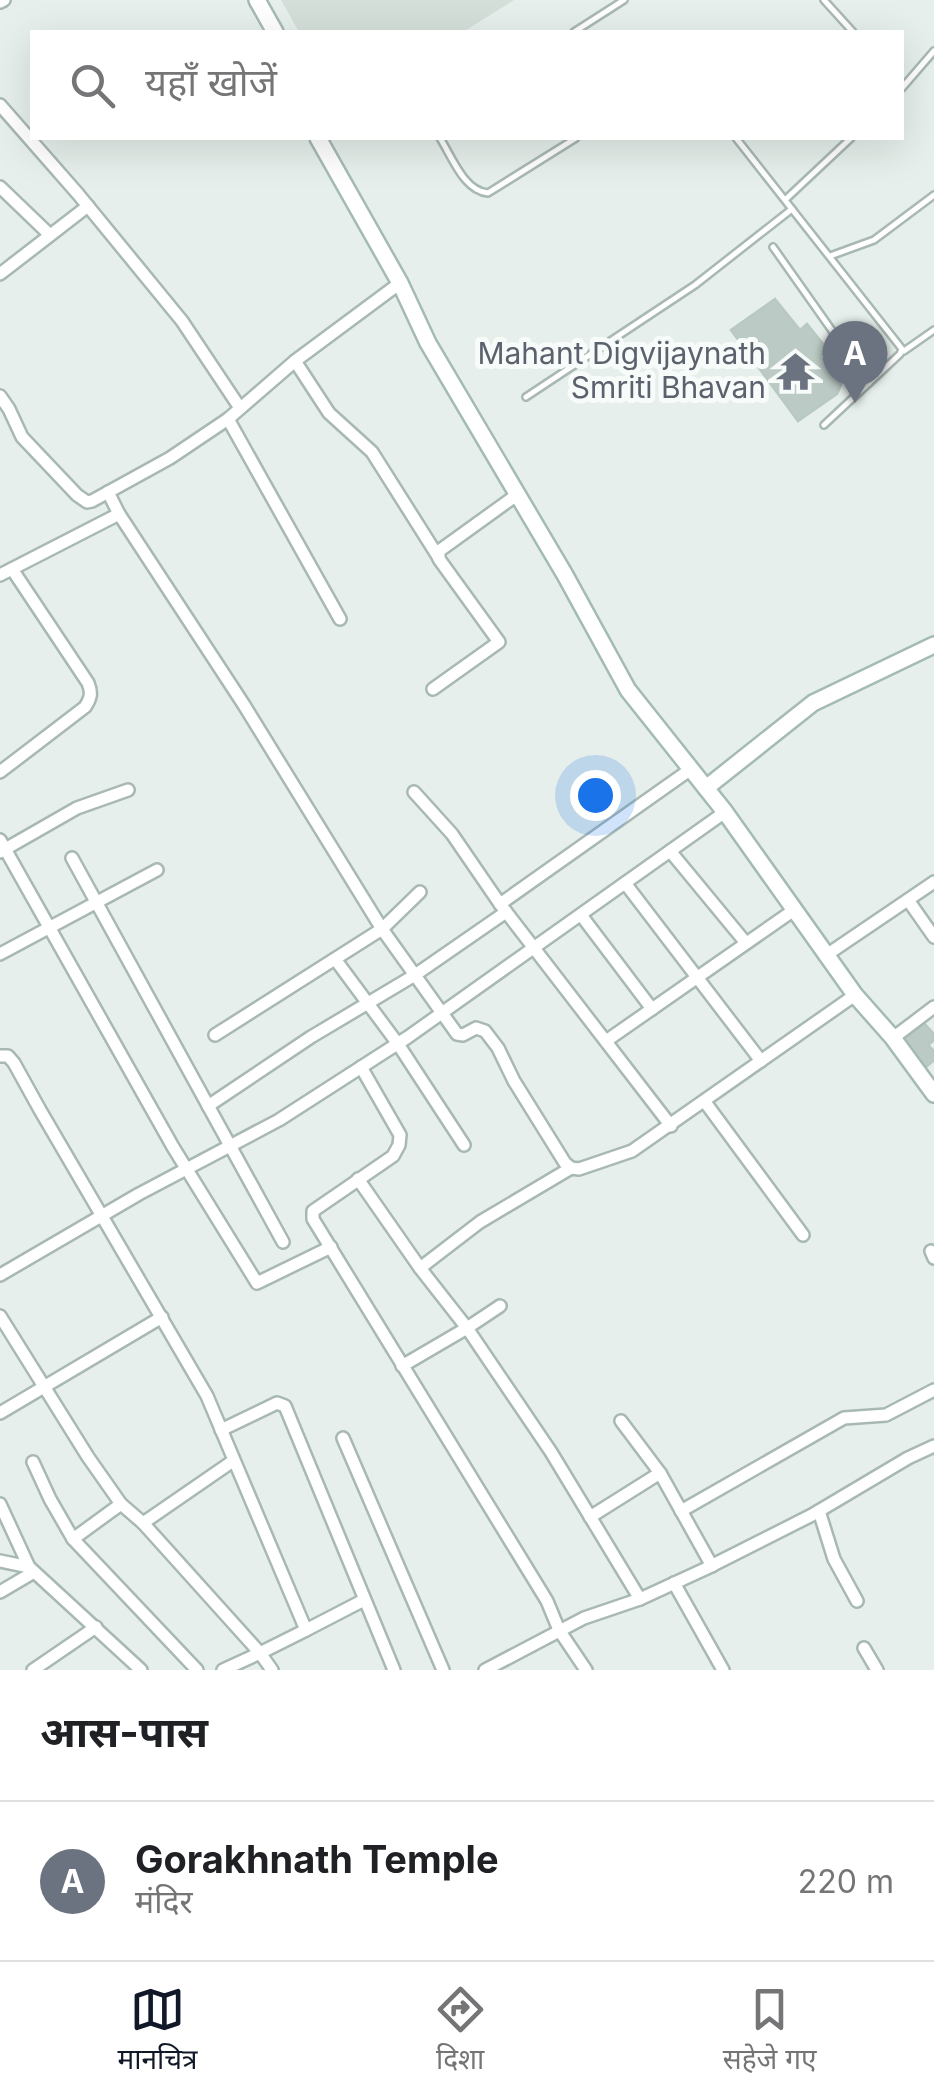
<!DOCTYPE html>
<html lang="hi">
<head>
<meta charset="utf-8">
<style>
  body { margin:0; font-family:Inter,"Noto Sans Devanagari",sans-serif; background:#f6f6f6; color:#202124 }
  .you { position:absolute; left:595px; top:795px; width:35px; height:35px; margin:-25px; border:8px solid #fff; border-radius:50%; background:#1a73e8; box-shadow:0 0 0 15px #1a73e833 }
  .badge { display:grid; place-items:center; width:65px; height:65px; border-radius:50%; background:#111827; color:#fff; font-size:32px; font-weight:700 }
  .pin { position:absolute; translate:-50% -82px; filter:drop-shadow(0 2px 5px #0008) }
  .pin::after { content:''; position:absolute; top:52px; width:35px; height:30px; background:inherit; clip-path:polygon(0 0,100% 0,50% 100%) }
  .list { margin:0; padding:0; list-style:none }
  h2 { display:flex; justify-content:space-between; align-items:center; height:130px; margin:0; padding:0 40px; font-size:42px }
  h2 small { font-size:32px; font-weight:400; color:#757577 }
  .list li { display:grid; grid-template-columns:65px 1fr auto; gap:30px; align-items:center; box-sizing:border-box; height:160px; padding:0 40px; border-top:2px solid #e0e0e0 }
  .list b { display:block; font-size:38px; white-space:nowrap }
  .list p { margin:0; font-size:32px; white-space:nowrap; color:#757577 }
  .list em { font-size:32px; font-style:normal; color:#757577 }
  .icon { flex:none; width:55px; height:55px; fill:none; stroke:currentColor; stroke-width:2; stroke-linecap:round; stroke-linejoin:round }
  .map { position:relative; flex:none; width:934px; height:1670px; overflow:hidden }
  .search { position:absolute; background:#fff; box-shadow:0 10px 40px #0002; left:30px; right:30px; top:30px; height:110px; display:flex; align-items:center; gap:25px; box-sizing:border-box; padding:0 35px; border-radius:0px; color:#757577; font-size:38px }
  .sheet { height:290px; background:#fff }
  nav { display:flex; justify-content:space-around; align-items:center; box-sizing:border-box; height:140px; border-top:2px solid #e0e0e0; background:#fff; font-size:28px; color:#757577 }
  nav a { display:grid; justify-items:center; gap:5px }
  nav .on { color:#111827 }
  .map>svg:first-child { display:block }
  .built { fill:#d4dfda }
  .building { fill:#bbcac4; stroke:#b8c9c2; stroke-width:2.5 }
  .lines { fill:none; stroke-linecap:round; stroke-linejoin:round }
  .lane-casing { stroke:#a8b8b2; stroke-width:10 }
  .street-casing { stroke:#a8b8b2; stroke-width:16 }
  .secondary-casing { stroke:#a4bbb3; stroke-width:20 }
  .lane { stroke:#fff; stroke-width:5 }
  .street { stroke:#fff; stroke-width:11 }
  .secondary { stroke:#fff; stroke-width:15 }
  .labels { text-anchor:middle; stroke-width:10; stroke-linejoin:round; paint-order:stroke }
  .worship-label { font-size:30px; fill:#5b616d; stroke:#f7fbf9; text-anchor:end }
</style>
</head>
<body>
<div class="map">
<svg width="934" height="1670" viewBox="0 0 934 1670">
  <rect width="100%" height="100%" fill="#e6efeb"/>
  <!-- built -->
  <polygon class="built" points="281,0 514,0 468,29 459,32 299,32"/>
  <!-- building -->
  <g class="building">
    <polygon points="775,299 800,330 807,324 828,350 820,356 841,385 837,394 798,421 731,330"/>
    <polygon points="923,1022 934,1034 934,1040 928,1045 934,1051 934,1060 926,1067 903,1041"/>
  </g>
  <g class="lines">
    <defs>
      <g id="lane">
        <polyline points="824,0 853,32"/>
        <polyline points="574,32 624,0"/>
        <polyline points="902,88 934,51"/>
        <path d="M 440,138 C 452,157 464,191 488,193 L 576,138"/>
        <polyline points="736,138 902,349 900,354 824,425"/>
        <polyline points="786,199 851,138"/>
        <polyline points="773,247 869,383"/>
        <polyline points="830,256 874,240 934,195"/>
        <polyline points="904,351 934,330"/>
        <polyline points="526,397 695,285 792,209"/>
      </g>
      <g id="street">
        <polyline points="0,2 4,0"/>
        <polyline points="0,105 78,194 182,321 240,408"/>
        <polyline points="0,187 50,235"/>
        <polyline points="0,274 88,206"/>
        <polyline points="295,361 329,413 372,452 439,558"/>
        <polyline points="0,396 9,409 22,437 77,495 87,502 92,501 170,458 228,419 295,361 400,283"/>
        <polyline points="228,419 340,619"/>
        <polyline points="108,492 119,514 244,705 382,929 457,1034 463,1035 476,1028 485,1031 498,1048 514,1081 565,1163 571,1168 579,1169 632,1151 855,995"/>
        <polyline points="0,575 119,514"/>
        <polyline points="433,689 499,642 439,559 439,551 518,494"/>
        <path d="M 0,772 L 85,707 C 91,698 92,693 88,683 L 12,569"/>
        <polyline points="414,792 452,834 500,904 671,1126"/>
        <polyline points="0,840 173,1147 257,1283 331,1247"/>
        <polyline points="670,851 746,943"/>
        <polyline points="0,852 77,808 128,790"/>
        <polyline points="72,858 283,1242"/>
        <polyline points="625,883 761,1061"/>
        <polyline points="908,900 934,937"/>
        <polyline points="500,904 691,769"/>
        <polyline points="581,915 652,1009"/>
        <polyline points="0,954 157,870"/>
        <polyline points="825,956 934,882"/>
        <polyline points="335,959 398,1044 464,1145"/>
        <polyline points="215,1035 382,929 420,892"/>
        <polyline points="893,1038 934,1007"/>
        <polyline points="606,1041 794,910"/>
        <polyline points="0,1056 8,1056 14,1063 40,1110 207,1396 306,1630 260,1653 272,1670"/>
        <polyline points="361,1067 400,1135 399,1145 393,1156 313,1211 313,1219 547,1601 559,1630 586,1670"/>
        <polyline points="705,1102 803,1235"/>
        <polyline points="208,1106 311,1037 415,975 506,912"/>
        <polyline points="358,1179 420,1268 467,1328 500,1306"/>
        <polyline points="931,1251 934,1258"/>
        <polyline points="420,1268 480,1222 571,1168"/>
        <polyline points="0,1275 139,1194 279,1120 408,1037 725,812"/>
        <polyline points="0,1316 88,1457 121,1504 143,1523"/>
        <polyline points="402,1366 467,1328 551,1452 640,1599"/>
        <polyline points="0,1413 162,1317"/>
        <polyline points="621,1421 660,1473 712,1566"/>
        <polyline points="221,1430 277,1403 285,1406 394,1670"/>
        <polyline points="343,1438 443,1670"/>
        <polyline points="33,1462 50,1499 73,1539 197,1670"/>
        <polyline points="0,1504 29,1567"/>
        <polyline points="681,1511 844,1418 886,1415 934,1390"/>
        <polyline points="819,1511 834,1559 857,1601"/>
        <polyline points="590,1517 660,1473"/>
        <polyline points="73,1539 121,1504"/>
        <polyline points="0,1561 29,1567 141,1670"/>
        <polyline points="674,1583 723,1670"/>
        <polyline points="0,1592 34,1572"/>
        <polyline points="306,1630 364,1600"/>
        <polyline points="864,1648 877,1670"/>
        <polyline points="33,1670 96,1627"/>
        <polyline points="223,1670 260,1653 143,1523 233,1461"/>
        <polyline points="485,1670 584,1618 640,1599 705,1569 812,1515 908,1458 934,1446"/>
      </g>
      <g id="secondary">
        <polyline points="257,0 275,32"/>
        <polyline points="318,138 400,283 428,343 565,575 628,690 725,812 855,995 893,1038 934,1094"/>
        <polyline points="706,788 813,703 934,645"/>
      </g>
    </defs>
    <!-- lane casing -->
    <use href="#lane" class="lane-casing"/>
    <!-- street casing -->
    <use href="#street" class="street-casing"/>
    <!-- secondary casing -->
    <use href="#secondary" class="secondary-casing"/>
    <!-- lane -->
    <use href="#lane" class="lane"/>
    <!-- street -->
    <use href="#street" class="street"/>
    <!-- secondary -->
    <use href="#secondary" class="secondary"/>
  </g>
  <!-- icons -->
  <defs>
    <symbol id="temple-bare" viewBox="-9 -9 18 18"><path d="M0-6L5-2H3V0L6.5 2.5H4V6H1.5V3h-3V6H-4V2.5H-6.5L-3 0V-2H-5Z" fill="#6b7280" stroke="#f7fbf9" stroke-width="2.5" paint-order="stroke"/></symbol>
  </defs>
  <g fill-rule="evenodd">
    <use href="#temple-bare" x="768" y="344" width="55" height="55"/>
  </g>
  <g class="labels">
    <!-- worship labels -->
    <g class="worship-label">
      <text x="766" y="364">Mahant Digvijaynath<tspan x="766" dy="34">Smriti Bhavan</tspan></text>
    </g>
  </g>
</svg>
<div class="you"></div>
<div class="pin badge" style="left:855px;top:403px;background:#6b7280">A</div>
<div class="search"><svg class="icon" aria-label="search" viewBox="0 0 24 24"><circle cx="10" cy="10" r="6"/><path d="M15 15l6 6"/></svg>यहाँ खोजें</div>
</div>
<section class="sheet">
<h2>आस-पास<small></small></h2>
<ul class="list">
<li><span class="badge" style="background:#6b7280">A</span><div><b>Gorakhnath Temple</b><p>मंदिर</p></div><em>220 m</em></li>
</ul>
</section>
<nav>
<a class="on"><svg class="icon" aria-label="map" viewBox="0 0 24 24"><path d="M3 6l6-2 6 2 6-2v14l-6 2-6-2-6 2zM9 4v14M15 6v14"/></svg>मानचित्र</a>
<a><svg class="icon" aria-label="directions" viewBox="0 0 24 24"><path d="M12 3l9 9-9 9-9-9zM9 14v-3h6M13 9l2 2-2 2"/></svg>दिशा</a>
<a><svg class="icon" aria-label="saved" viewBox="0 0 24 24"><path d="M7 4h10v16l-5-4-5 4z"/></svg>सहेजे गए</a>
</nav>
</body>
</html>
